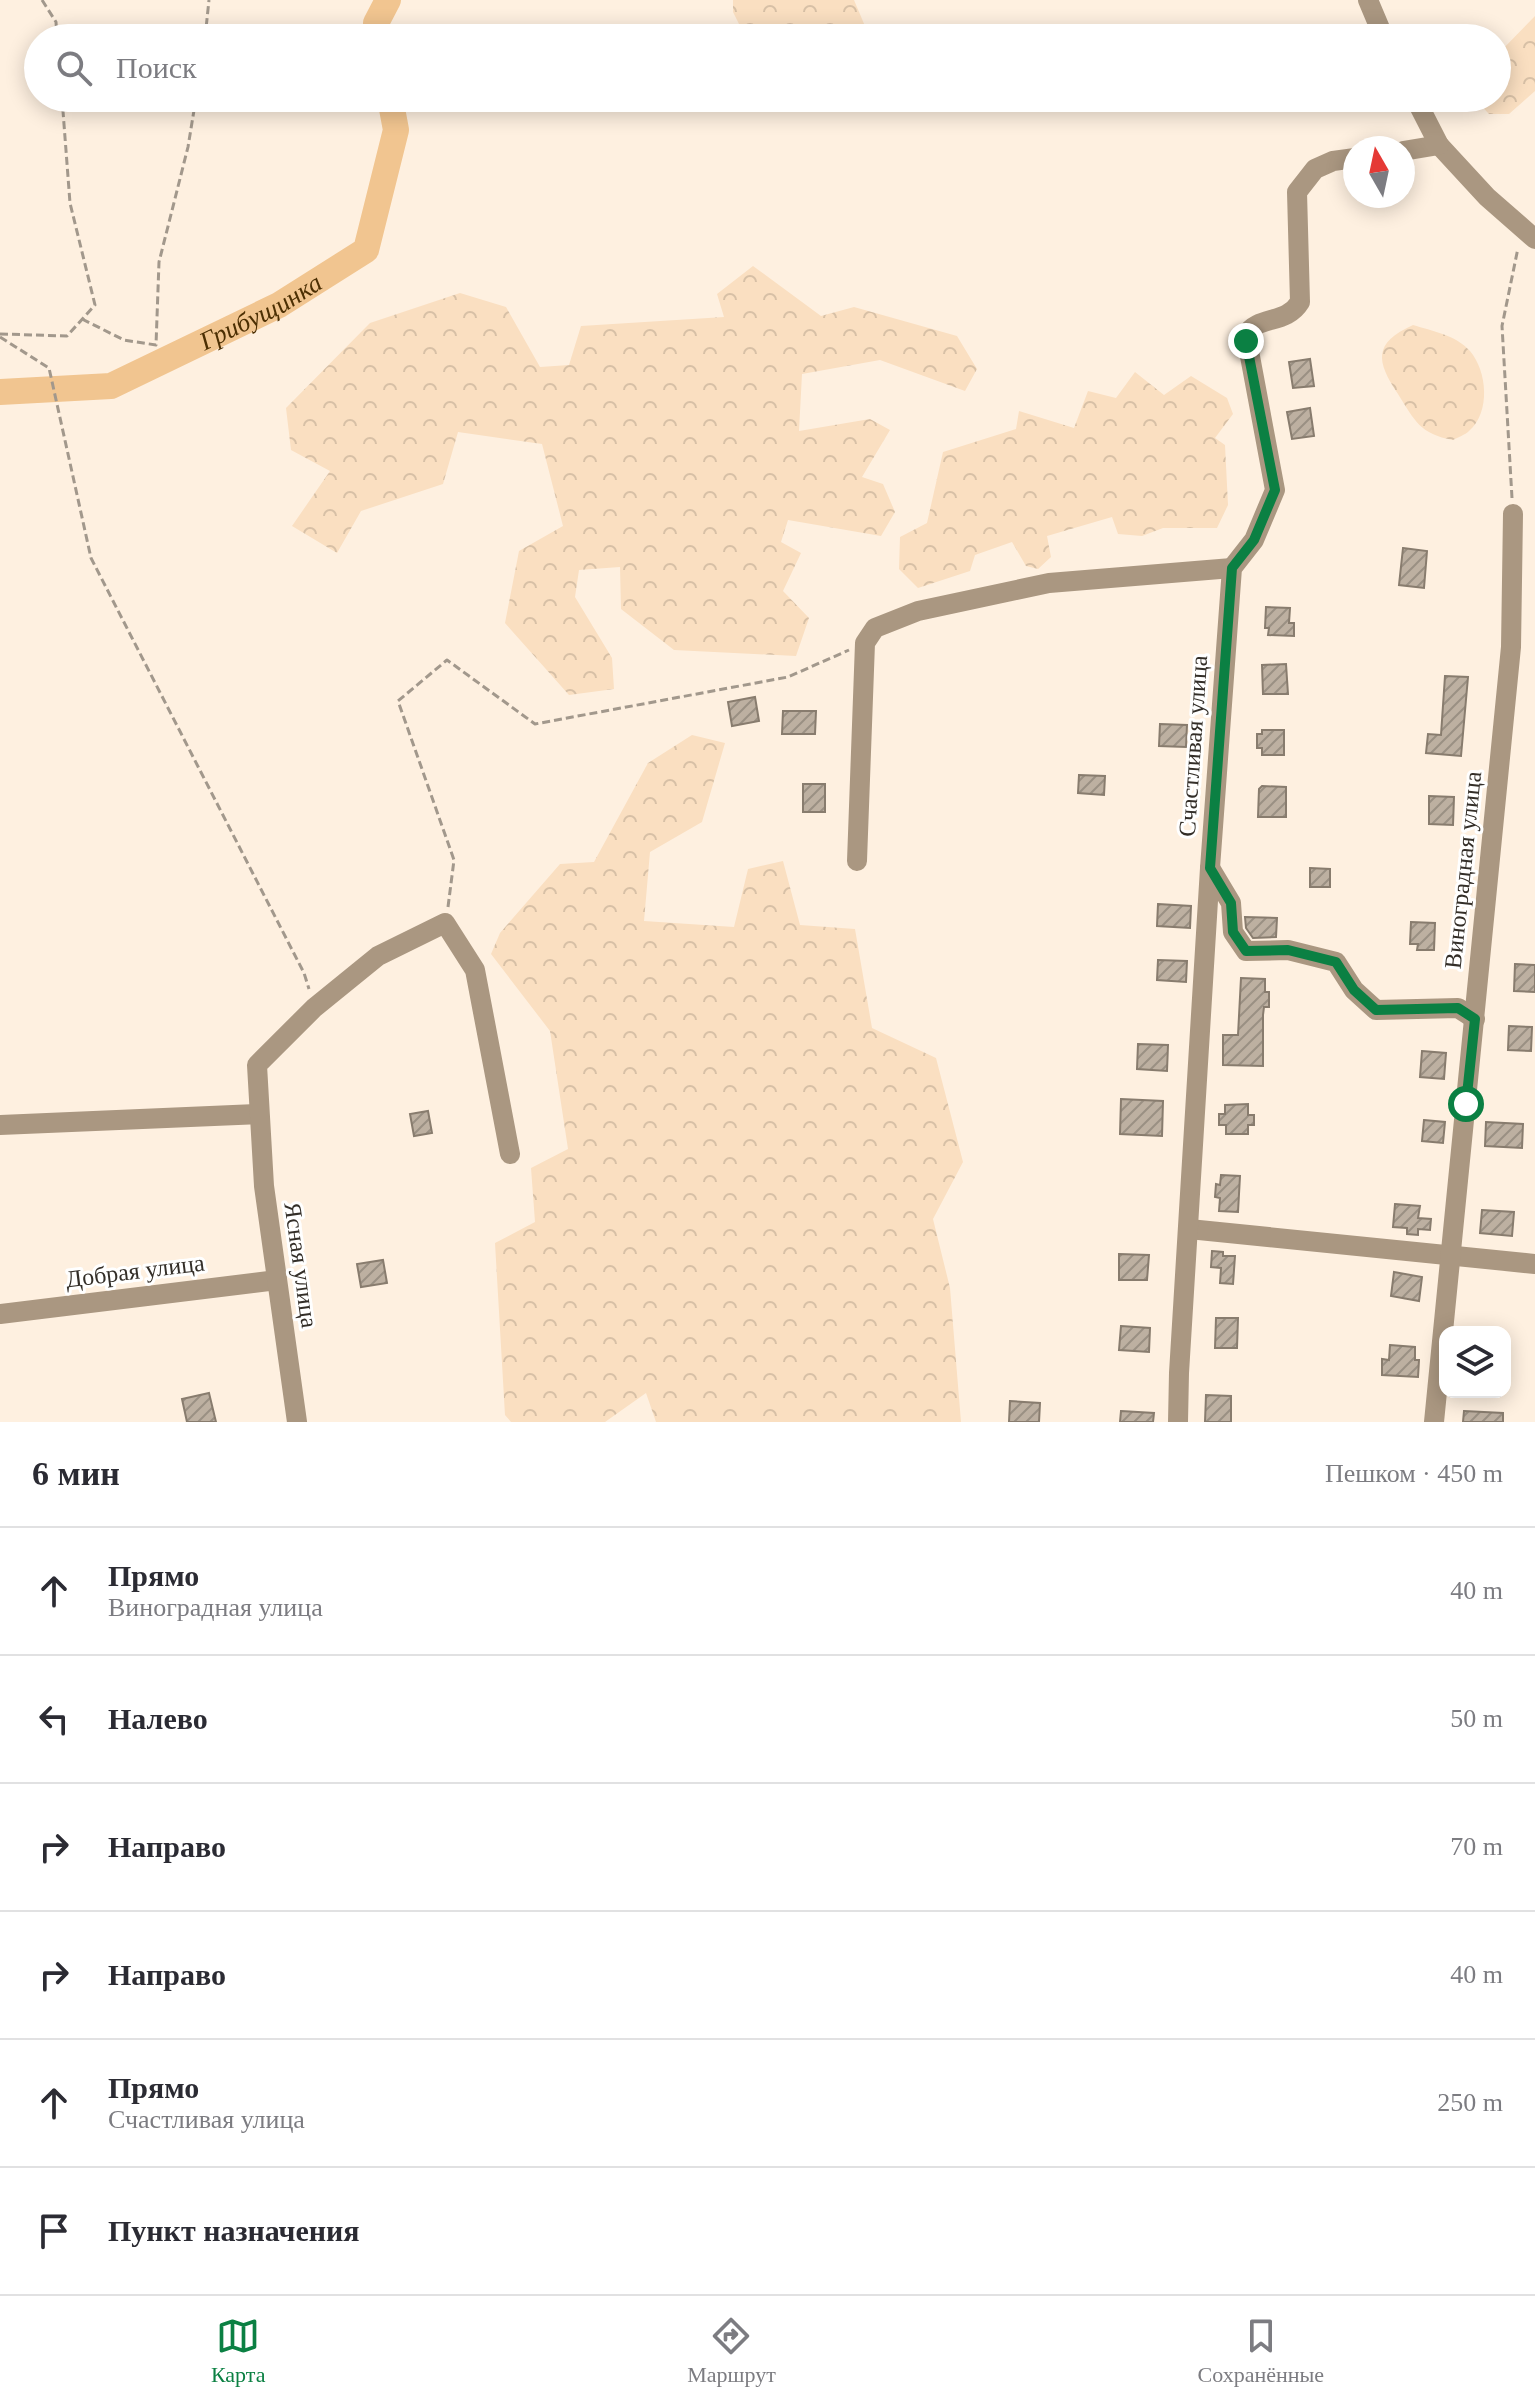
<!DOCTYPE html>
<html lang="ru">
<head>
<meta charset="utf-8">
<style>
  body { margin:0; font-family:"Times New Roman",serif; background:#f7f7f7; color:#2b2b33 }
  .controls { position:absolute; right:24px; bottom:24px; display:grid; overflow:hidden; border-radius:16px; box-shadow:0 4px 20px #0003 }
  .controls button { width:72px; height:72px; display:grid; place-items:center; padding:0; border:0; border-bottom:2px solid #e1e1e2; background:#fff; color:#2b2b33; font:40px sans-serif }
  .compass { position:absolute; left:1343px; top:136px; width:72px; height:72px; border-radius:50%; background:#fff; box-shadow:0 4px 20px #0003; rotate:351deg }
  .stop { position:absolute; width:24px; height:24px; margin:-18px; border:6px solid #0b8043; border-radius:50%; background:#fff }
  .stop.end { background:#0b8043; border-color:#fff; box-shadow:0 2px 8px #0008 }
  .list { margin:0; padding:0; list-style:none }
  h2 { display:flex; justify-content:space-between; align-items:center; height:104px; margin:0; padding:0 32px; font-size:34px }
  h2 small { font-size:26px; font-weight:400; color:#7c7c81 }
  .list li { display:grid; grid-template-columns:52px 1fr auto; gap:24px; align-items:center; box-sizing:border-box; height:128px; padding:0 32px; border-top:2px solid #e1e1e2 }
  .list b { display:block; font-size:30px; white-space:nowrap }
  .list p { margin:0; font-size:26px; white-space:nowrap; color:#7c7c81 }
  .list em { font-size:26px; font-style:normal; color:#7c7c81 }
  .icon { flex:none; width:44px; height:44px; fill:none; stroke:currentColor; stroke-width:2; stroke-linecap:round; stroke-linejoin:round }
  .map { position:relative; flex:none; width:1535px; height:1422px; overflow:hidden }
  .search { position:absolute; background:#fff; box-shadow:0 4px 20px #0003; left:24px; right:24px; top:24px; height:88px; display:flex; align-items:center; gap:20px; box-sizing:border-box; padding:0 28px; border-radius:44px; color:#7c7c81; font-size:30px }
  .sheet { height:872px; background:#fff }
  nav { display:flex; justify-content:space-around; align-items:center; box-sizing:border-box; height:112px; border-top:2px solid #e1e1e2; background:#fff; font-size:22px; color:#7c7c81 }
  nav a { display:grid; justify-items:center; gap:4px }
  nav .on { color:#0b8043 }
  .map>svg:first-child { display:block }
  .forest { fill:url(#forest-crowns) }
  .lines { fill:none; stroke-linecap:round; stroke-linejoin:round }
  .river { stroke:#f1c590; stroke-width:26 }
  .building { fill:url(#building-hatch); stroke:#887c6e; stroke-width:2 }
  .path { stroke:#a2988c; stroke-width:3; stroke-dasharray:8 4; stroke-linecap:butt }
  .minor { stroke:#aa9781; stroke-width:20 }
  .route { stroke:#0b8043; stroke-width:10 }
  .labels { text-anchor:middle; stroke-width:6; stroke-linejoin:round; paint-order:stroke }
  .street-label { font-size:24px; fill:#332e28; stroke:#fff }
  .water-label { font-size:26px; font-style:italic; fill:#4c2f03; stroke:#fff }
</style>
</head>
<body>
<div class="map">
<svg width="1535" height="1422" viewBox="0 0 1535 1422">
  <defs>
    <pattern id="forest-crowns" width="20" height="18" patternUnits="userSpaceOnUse" patternTransform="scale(2)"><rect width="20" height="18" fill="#fadfc1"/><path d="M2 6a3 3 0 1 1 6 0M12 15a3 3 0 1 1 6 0" fill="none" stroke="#d7c0a6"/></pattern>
    <pattern id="building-hatch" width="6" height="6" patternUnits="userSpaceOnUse" patternTransform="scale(2)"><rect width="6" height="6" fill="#bdb0a1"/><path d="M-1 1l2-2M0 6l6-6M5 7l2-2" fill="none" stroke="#9a9083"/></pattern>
  </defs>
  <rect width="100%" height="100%" fill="#fef0e0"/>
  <!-- forest -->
  <g class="forest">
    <polygon points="733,0 854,0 870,38 746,38 733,12"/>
    <polygon points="1535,16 1535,91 1509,114 1489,114 1474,98 1497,98 1497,55"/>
    <polygon points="753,266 821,316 854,307 957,336 977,369 965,391 880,360 802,374 799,431 870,419 890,430 862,477 883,484 895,512 881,536 788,520 781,542 801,553 783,591 809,618 796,656 674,650 621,609 620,567 579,570 575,597 612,658 614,689 569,695 505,623 519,551 563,526 542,444 458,432 443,484 361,511 337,553 292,526 330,471 291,450 286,408 370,323 460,293 506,307 540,367 569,365 581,326 724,317 717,294"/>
    <path d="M 1413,325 C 1432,331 1456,335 1470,351 C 1487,371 1491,412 1469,431 C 1465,435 1458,437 1453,440 C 1420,434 1415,421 1398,394 C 1376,361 1373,343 1413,325 Z"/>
    <polygon points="1135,372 1164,395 1191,376 1227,398 1233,414 1215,438 1225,445 1228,505 1217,528 1163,528 1142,536 1118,534 1112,517 1047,536 1051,557 1038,569 1026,566 1012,542 975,555 970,571 918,588 899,569 900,537 927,523 943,452 1016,429 1019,411 1074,428 1088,391 1116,398"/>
    <polygon points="692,735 725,743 702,822 650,852 644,921 734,927 748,869 783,861 800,925 855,929 872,1028 936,1058 963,1162 933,1219 950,1288 961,1422 656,1422 646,1393 605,1422 511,1422 505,1415 495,1243 535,1222 531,1168 568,1149 550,1031 491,954 500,933 560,864 594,862 648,763"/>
  </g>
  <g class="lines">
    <!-- river -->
    <g class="river">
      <polyline points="379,38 376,23 388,0"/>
      <path id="s1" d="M 0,392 L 111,386 L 279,305 L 366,250 L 396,130 L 390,98"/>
    </g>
  </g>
  <!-- building -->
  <g class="building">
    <polygon points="1310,359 1314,386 1293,388 1289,362"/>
    <polygon points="1310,408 1314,436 1292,439 1287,412"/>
    <polygon points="1403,548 1427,551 1424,588 1399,585"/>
    <polygon points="1266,607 1290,608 1289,623 1294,623 1294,636 1268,635 1269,628 1265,628"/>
    <polygon points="1286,664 1288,694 1263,694 1262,665"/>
    <polygon points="1445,676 1468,677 1461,756 1426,753 1428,734 1441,735"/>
    <polygon points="755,697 759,721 732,726 728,702"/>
    <polygon points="783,711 816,711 815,734 782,734"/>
    <polygon points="1160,724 1187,725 1186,747 1159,746"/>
    <polygon points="1262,730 1284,730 1284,755 1262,755 1262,748 1257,748 1257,734 1262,734"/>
    <polygon points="1079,775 1105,776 1104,795 1078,793"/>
    <rect x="803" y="784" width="22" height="28"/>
    <polygon points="1262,786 1286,787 1286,817 1258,817 1259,789"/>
    <polygon points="1429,796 1454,797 1453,825 1429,824"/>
    <polygon points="1310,868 1330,869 1330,887 1310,887"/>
    <polygon points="1158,904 1191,906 1190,928 1157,926"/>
    <polygon points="1245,917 1277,918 1276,937 1253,938 1246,928"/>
    <polygon points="1411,922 1435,923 1434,950 1417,950 1418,944 1410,944"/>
    <polygon points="1158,960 1187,961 1186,982 1157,980"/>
    <polygon points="1515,964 1535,965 1535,992 1514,991"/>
    <polygon points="1241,978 1265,979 1265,992 1269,992 1269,1007 1264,1007 1263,1015 1263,1066 1223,1065 1223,1035 1238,1035"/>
    <polygon points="1509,1026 1532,1027 1531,1051 1508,1050"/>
    <polygon points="1138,1044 1168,1045 1167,1071 1137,1069"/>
    <polygon points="1422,1051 1446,1053 1444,1079 1420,1077"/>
    <polygon points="1121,1099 1163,1101 1162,1136 1120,1134"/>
    <polygon points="1248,1104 1248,1115 1254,1115 1254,1125 1248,1125 1248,1134 1226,1134 1226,1125 1219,1125 1219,1114 1225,1114 1225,1105"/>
    <polygon points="428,1111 432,1133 414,1136 410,1114"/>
    <polygon points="1424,1120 1445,1122 1443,1143 1422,1141"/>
    <polygon points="1486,1122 1523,1124 1522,1148 1485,1146"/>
    <polygon points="1221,1175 1240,1176 1238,1212 1219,1211 1220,1198 1215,1197 1216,1184 1220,1185"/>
    <polygon points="1395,1204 1420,1206 1418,1218 1431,1219 1430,1230 1418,1229 1418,1235 1407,1234 1407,1228 1393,1227"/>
    <polygon points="1482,1210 1514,1212 1512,1236 1480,1233"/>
    <polygon points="1212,1251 1223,1252 1223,1256 1235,1256 1233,1284 1220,1283 1221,1268 1211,1267"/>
    <polygon points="1119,1254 1149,1255 1147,1280 1119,1280"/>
    <polygon points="383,1260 387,1283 361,1287 357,1264"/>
    <polygon points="1394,1272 1422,1277 1419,1301 1391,1296"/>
    <polygon points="1216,1318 1238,1318 1237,1348 1215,1348"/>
    <polygon points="1121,1326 1150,1328 1149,1352 1119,1350"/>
    <polygon points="1390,1345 1415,1347 1415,1360 1419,1360 1418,1377 1382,1375 1382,1359 1389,1360"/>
    <polygon points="209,1393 216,1422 187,1422 182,1399"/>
    <polygon points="1206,1395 1231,1396 1231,1422 1205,1422"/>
    <polygon points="1010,1401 1040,1403 1039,1422 1009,1422"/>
    <polygon points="1121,1411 1154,1413 1153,1422 1120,1422"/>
    <polygon points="1464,1411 1503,1413 1503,1422 1463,1422"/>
  </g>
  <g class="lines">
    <!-- path -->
    <g class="path">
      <polyline points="42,0 56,22 57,38"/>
      <polyline points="205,38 209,0"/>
      <polyline points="82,319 124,340 156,345 159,262 188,147 196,98"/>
      <polyline points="0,334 67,336 95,305 70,203 62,98"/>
      <polyline points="0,337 49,368 91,558 304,973 309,989"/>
      <polyline points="1512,498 1502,326 1518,248"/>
      <polyline points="448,907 454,860 398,701 447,660 535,724 788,677 849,650"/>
    </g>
    <!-- minor -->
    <g class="minor">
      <polyline points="1368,0 1384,38"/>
      <polyline points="1415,98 1439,145 1487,197 1535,239"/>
      <polyline points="1403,151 1439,145"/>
      <polyline points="857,861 865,643 875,628 918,611 1049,583 1232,568"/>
      <polyline points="1210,868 1231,903 1233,932 1246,951 1288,950 1336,962 1354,990 1376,1010 1458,1008 1475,1019"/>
      <polyline points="0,1125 259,1114"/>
      <polyline points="1189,1229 1535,1264"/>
      <polyline points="0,1314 277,1280"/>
      <polyline points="297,1422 264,1186 257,1065 314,1008 378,956 445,923 475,970 510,1154"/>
      <path d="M 1178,1422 L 1179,1373 L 1210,868 L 1232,568 L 1254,540 L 1275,490 L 1246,335 C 1258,315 1286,325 1300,302 L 1297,192 L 1315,169 L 1333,161 L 1355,158"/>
      <polyline points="1434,1422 1511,647 1513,514"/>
    </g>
  </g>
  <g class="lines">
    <!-- route -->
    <polyline class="route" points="1246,341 1275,490 1254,540 1232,568 1210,868 1231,903 1233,932 1246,951 1288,950 1336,962 1354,990 1376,1010 1458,1008 1475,1019 1466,1104"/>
  </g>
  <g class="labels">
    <!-- street labels -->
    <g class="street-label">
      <text transform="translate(1193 746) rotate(-86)" y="8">Счастливая улица</text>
      <text transform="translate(1463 870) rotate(-84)" y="8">Виноградная улица</text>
      <text transform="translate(301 1265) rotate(82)" y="8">Ясная улица</text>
      <text transform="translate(135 1271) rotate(-7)" y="8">Добрая улица</text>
    </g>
    <!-- water labels -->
    <g class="water-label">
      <text dy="9" stroke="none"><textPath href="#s1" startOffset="278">Грибущинка</textPath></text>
    </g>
  </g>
</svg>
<div class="controls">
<button><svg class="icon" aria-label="layers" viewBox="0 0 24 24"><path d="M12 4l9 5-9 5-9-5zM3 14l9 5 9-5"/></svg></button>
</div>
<svg class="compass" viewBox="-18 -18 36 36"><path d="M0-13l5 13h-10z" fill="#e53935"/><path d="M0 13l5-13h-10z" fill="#7c7c81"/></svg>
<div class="stop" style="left:1466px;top:1104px"></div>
<div class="stop end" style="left:1246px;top:341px"></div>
<div class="search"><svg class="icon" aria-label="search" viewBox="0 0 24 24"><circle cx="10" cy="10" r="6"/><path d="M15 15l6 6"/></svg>Поиск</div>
</div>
<section class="sheet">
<h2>6 мин<small>Пешком · 450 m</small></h2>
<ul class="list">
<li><svg class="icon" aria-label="ahead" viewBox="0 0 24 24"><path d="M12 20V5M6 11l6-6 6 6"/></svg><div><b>Прямо</b><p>Виноградная улица</p></div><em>40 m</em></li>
<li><svg class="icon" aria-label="left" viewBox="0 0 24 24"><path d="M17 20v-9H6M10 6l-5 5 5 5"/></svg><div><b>Налево</b></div><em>50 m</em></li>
<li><svg class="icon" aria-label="right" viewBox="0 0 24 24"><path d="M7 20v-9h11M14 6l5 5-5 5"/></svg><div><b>Направо</b></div><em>70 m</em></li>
<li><svg class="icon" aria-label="right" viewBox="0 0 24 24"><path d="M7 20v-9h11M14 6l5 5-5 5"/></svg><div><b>Направо</b></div><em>40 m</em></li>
<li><svg class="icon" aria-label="ahead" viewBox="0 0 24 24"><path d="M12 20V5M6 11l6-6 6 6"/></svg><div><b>Прямо</b><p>Счастливая улица</p></div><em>250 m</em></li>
<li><svg class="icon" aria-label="arrive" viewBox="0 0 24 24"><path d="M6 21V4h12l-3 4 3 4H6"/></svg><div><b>Пункт назначения</b></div></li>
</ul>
</section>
<nav>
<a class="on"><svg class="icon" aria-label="map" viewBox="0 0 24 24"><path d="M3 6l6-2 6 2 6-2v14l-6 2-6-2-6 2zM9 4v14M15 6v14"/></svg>Карта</a>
<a><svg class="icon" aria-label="directions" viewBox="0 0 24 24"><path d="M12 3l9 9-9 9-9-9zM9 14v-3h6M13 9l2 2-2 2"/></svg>Маршрут</a>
<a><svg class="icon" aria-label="saved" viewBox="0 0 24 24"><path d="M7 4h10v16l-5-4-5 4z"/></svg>Сохранённые</a>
</nav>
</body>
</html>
